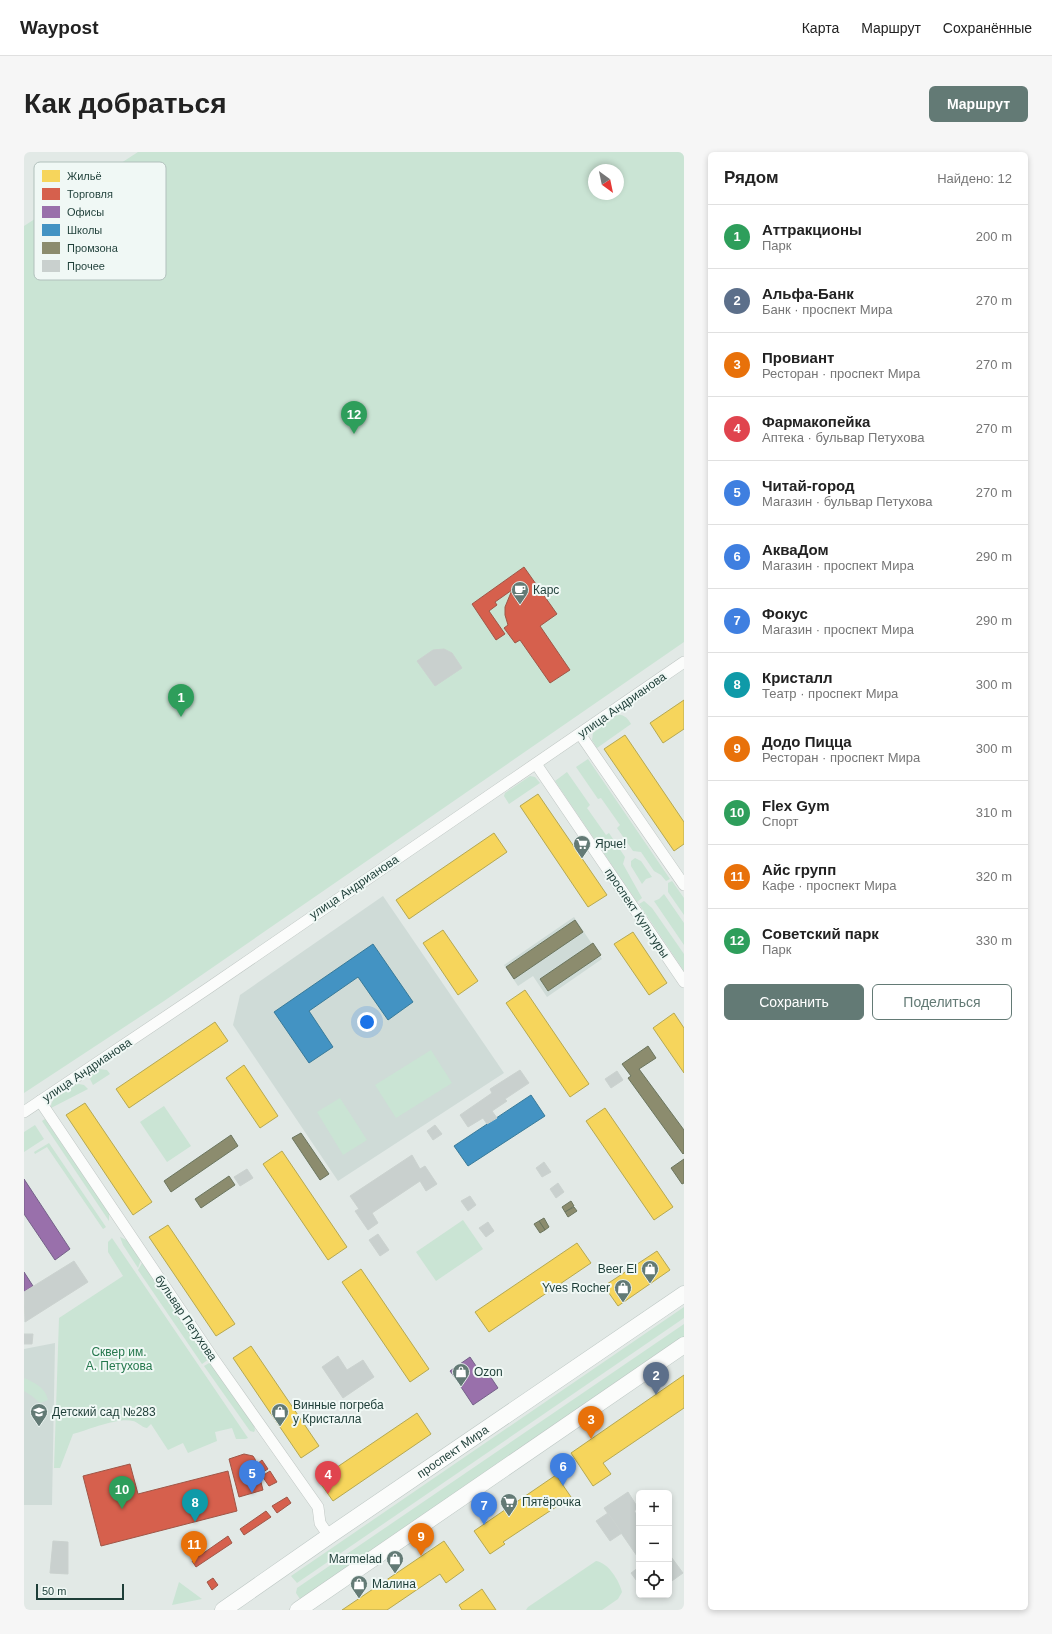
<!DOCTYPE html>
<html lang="ru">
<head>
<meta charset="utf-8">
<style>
  body { margin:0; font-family:Helvetica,sans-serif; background:#f6f6f6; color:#222 }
  .controls { position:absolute; right:12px; bottom:12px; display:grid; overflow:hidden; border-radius:6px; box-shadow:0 2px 6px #0003 }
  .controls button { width:36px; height:36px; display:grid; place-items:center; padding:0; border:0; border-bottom:1px solid #e0e0e0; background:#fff; color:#222; font:20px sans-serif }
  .compass { position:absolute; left:564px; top:12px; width:36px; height:36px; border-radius:50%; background:#fff; box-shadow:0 2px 6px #0003; rotate:147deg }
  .scale { position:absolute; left:12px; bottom:10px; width:88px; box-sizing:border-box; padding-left:4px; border:2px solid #1e3e38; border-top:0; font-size:11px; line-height:14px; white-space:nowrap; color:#1e3e38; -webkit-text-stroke:3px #f0f8f5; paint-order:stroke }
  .you { position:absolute; left:343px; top:870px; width:14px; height:14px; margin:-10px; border:3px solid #fff; border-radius:50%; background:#1a73e8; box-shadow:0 0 0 6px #1a73e833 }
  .badge { display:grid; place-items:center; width:26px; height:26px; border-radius:50%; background:#637a75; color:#fff; font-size:13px; font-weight:700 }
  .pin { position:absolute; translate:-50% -33px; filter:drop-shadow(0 1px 2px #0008) }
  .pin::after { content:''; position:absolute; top:21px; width:14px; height:12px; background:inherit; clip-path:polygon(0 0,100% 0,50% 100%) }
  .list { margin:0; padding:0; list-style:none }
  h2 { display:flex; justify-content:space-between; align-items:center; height:52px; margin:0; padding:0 16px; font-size:17px }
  h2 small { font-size:13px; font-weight:400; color:#767676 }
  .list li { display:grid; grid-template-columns:26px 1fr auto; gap:12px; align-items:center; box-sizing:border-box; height:64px; padding:0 16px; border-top:1px solid #e0e0e0 }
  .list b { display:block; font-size:15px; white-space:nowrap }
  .list p { margin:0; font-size:13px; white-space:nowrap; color:#767676 }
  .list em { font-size:13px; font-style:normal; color:#767676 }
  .actions { display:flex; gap:8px; padding:12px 16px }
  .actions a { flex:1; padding:9px 0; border:1px solid #637a75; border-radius:6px; text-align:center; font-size:14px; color:#637a75 }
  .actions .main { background:#637a75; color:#fff }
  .icon { flex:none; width:22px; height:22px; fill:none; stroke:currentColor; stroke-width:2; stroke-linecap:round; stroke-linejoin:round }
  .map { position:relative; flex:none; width:660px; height:1458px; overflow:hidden; border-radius:6px }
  header { display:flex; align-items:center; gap:24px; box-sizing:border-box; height:56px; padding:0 20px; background:#fff; border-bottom:1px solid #e0e0e0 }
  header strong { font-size:19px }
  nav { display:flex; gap:22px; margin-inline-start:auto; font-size:14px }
  .intro { display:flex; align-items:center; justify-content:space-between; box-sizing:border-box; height:96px; padding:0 24px }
  h1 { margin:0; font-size:28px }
  .button { padding:10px 18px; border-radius:6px; background:#637a75; color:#fff; font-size:14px; font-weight:700 }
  main { display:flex; gap:24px; padding:0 24px }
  aside { flex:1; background:#fff; border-radius:6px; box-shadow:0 2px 6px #0003 }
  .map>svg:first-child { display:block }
  .built { fill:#cfdbd7 }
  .green { fill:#cae4d4; fill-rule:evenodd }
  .homes { fill:#f6d55c; stroke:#b5a851 }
  .shops { fill:#d6604d; stroke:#9f5647 }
  .offices { fill:#9970ab; stroke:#746188 }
  .schools { fill:#4393c3; stroke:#387a99 }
  .industry { fill:#8c8c6e; stroke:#6b755e }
  .building { fill:#c9d0ce; stroke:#cbd2cf }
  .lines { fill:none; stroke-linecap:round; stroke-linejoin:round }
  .street-casing { stroke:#bfc6c3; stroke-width:12 }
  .secondary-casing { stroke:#bdc7c4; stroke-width:17 }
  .street { stroke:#fbfcfb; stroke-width:11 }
  .secondary { stroke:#fbfcfb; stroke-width:16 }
  .labels { text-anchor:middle; stroke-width:4; stroke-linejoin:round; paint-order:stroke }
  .poi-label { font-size:12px; fill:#1e3e38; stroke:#f0f8f5; text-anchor:start }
  .street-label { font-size:12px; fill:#1e3e38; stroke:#f0f8f5 }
  .park-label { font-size:12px; fill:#25784d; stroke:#f0f8f5 }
  .key { fill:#f0f8f5; stroke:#b1c0bc; stroke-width:1 }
  .key-label { font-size:11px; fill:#1e3e38 }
</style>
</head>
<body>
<header>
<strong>Waypost</strong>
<nav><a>Карта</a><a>Маршрут</a><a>Сохранённые</a></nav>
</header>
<div class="intro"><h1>Как добраться</h1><a class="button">Маршрут</a></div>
<main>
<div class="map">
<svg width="660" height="1458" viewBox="0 0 660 1458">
  <rect width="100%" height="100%" fill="#e2e9e6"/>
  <!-- built -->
  <g class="built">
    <polygon points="359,744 480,921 314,1029 209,873 216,843"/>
    <polygon points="550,765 578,807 523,845 509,824 494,834 480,813"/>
    <polygon points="31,1191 28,1353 0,1353 0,1197"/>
  </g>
  <!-- green -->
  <g class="green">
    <path d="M 114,0 L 660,0 L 660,490 L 140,849 L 0,941 L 0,74 ZM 570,18 L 594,18 L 594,42 L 570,42 Z"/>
    <path d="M 593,563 C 600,562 604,567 607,572 L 573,596 L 568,588 L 569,581 Z"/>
    <polygon points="564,607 646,727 642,729 637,723 630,719 617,700 609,699 593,676 596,673 577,646 574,647 552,615"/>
    <polygon points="543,620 566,653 563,656 582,683 585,681 601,705 599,712 618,746 613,750 531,629"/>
    <polygon points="506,624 511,625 516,631 485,652 480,644 481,641"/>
    <polygon points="611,706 617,709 628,725 622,727 618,732 607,714 607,709"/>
    <polygon points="648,729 660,746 660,763 644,740 644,731"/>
    <polygon points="640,742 660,771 660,793 630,749 635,747"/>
    <polygon points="620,749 628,756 660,802 660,819 615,752"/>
    <polygon points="407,898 428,931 372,966 351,933"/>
    <polygon points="75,917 83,918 86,922 69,933 66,927 68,922"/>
    <path d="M 55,932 L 60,933 L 64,937 L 27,956 C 26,944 45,934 55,932 Z"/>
    <polygon points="316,946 343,988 319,1003 293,960"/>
    <polygon points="140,954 167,994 143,1010 116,970"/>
    <polygon points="21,967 85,1061 85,1069 18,969"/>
    <polygon points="11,973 20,987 0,1000 0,980"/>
    <polygon points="25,991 82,1075 79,1077 23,995 11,1002 10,1000"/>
    <polygon points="439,1068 459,1097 412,1129 392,1100"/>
    <polygon points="96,1085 105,1089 117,1108 114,1116 99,1093"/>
    <path d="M 88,1086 L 224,1286 L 221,1287 L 212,1287 L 208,1276 L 191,1280 L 193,1289 L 164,1301 L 159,1291 L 144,1298 L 127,1272 L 123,1276 C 117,1275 114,1270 109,1269 C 94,1265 64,1278 49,1282 L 36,1316 L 30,1316 L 35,1166 L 99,1124 L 84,1100 L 84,1090 Z"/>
    <polygon points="118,1111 185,1207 178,1212 114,1118"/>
    <polygon points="660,1155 660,1166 273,1431 267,1424"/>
    <polygon points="660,1172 660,1186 276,1447 272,1441 273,1436"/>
    <polygon points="187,1210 230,1274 231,1278 230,1280 226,1279 180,1214"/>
    <path d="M 0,1226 C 11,1231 21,1235 24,1248 L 16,1251 L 8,1244 L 0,1239 Z"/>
    <path d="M 572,1409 C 585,1411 595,1429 598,1440 L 594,1447 L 578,1458 L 502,1458 L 504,1455 Z"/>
    <polygon points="155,1430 178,1447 148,1453"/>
  </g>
  <!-- homes -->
  <g class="homes">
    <polygon points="660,548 660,577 639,591 626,571"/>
    <polygon points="601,583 660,670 660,692 650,699 580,597"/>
    <polygon points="514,642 583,743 564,755 496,654"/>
    <polygon points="470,681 483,700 385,767 372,748"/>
    <polygon points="419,778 454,829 434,843 399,791"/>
    <polygon points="609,780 643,831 625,843 590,792"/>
    <polygon points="501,838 565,932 546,945 482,851"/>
    <polygon points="650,861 660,876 660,921 629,876"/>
    <polygon points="191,870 204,889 105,956 92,937"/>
    <polygon points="220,913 254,964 236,976 202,926"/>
    <polygon points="61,951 128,1050 109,1063 42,963"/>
    <polygon points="581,956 649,1055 630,1068 562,969"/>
    <polygon points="258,999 323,1095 304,1108 239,1012"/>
    <polygon points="144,1073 211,1172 192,1184 125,1085"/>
    <polygon points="553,1091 567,1111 465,1180 451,1160"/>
    <polygon points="633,1099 646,1118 594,1154 580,1134"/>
    <polygon points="337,1117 405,1217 386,1230 318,1130"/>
    <polygon points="227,1194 295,1294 277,1306 209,1206"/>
    <polygon points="660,1223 660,1256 579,1311 587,1322 569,1334 547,1301"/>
    <polygon points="393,1261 407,1282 309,1349 294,1328"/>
    <polygon points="532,1323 547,1345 479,1390 481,1392 466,1402 450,1379"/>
    <polygon points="420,1389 440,1418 422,1431 416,1422 363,1458 318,1458"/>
    <polygon points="458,1437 472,1458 438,1458 435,1453"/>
  </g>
  <!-- shops -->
  <g class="shops">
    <polygon points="500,415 533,462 516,474 546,518 526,531 496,488 491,491 480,476 484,473 481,463 481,455 488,438 471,450 473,453 465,459 481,482 472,488 448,452"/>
    <polygon points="220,1302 229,1304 231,1307 239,1338 215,1345 205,1307"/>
    <polygon points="238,1308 244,1317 239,1320 233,1312"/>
    <polygon points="106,1312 114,1342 204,1319 213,1359 77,1394 59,1324"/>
    <polygon points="246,1319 253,1330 245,1334 238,1324"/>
    <polygon points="263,1345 267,1351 253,1361 248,1354"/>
    <polygon points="242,1359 247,1365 220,1383 216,1377"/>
    <polygon points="204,1384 208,1391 172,1415 168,1409"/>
    <polygon points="189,1426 194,1433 188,1438 183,1430"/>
  </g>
  <!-- offices -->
  <g class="offices">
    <polygon points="0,1027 46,1097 31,1108 0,1062"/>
    <polygon points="0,1120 9,1134 0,1140"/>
    <polygon points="446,1205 454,1217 450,1219 453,1223 462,1218 474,1236 449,1253 437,1235 439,1233 436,1229 434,1230 426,1219"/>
  </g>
  <!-- schools -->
  <g class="schools">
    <polygon points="349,792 389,850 364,868 334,825 285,859 309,895 285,911 250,860"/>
    <polygon points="507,943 521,964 444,1014 430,994"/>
  </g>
  <!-- industry -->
  <g class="industry">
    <polygon points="551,768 559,780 490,827 482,815"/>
    <polygon points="569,791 577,803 524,839 516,827"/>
    <polygon points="624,894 632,906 615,917 660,978 660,1001 659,1002 604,926 607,924 598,912"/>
    <polygon points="277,981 305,1022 296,1028 268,986"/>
    <polygon points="207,983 214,994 147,1040 140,1029"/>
    <polygon points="660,1007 660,1031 658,1032 647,1016"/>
    <polygon points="205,1024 211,1033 177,1056 171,1047"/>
    <polygon points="547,1049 550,1054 541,1060 538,1055"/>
    <polygon points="550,1055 553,1059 544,1065 541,1060"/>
    <polygon points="520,1066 525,1075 521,1078 515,1069"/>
    <polygon points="515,1069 521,1078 516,1081 510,1072"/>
  </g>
  <!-- building -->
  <g class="building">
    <polygon points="420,497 428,501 438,516 411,534 393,509 409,498"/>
    <polygon points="496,918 505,931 481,947 483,949 468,959 473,966 463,972 459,966 444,975 436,963 468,941 466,937"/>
    <polygon points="593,919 599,928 587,936 581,927"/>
    <polygon points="411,973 418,982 409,988 403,979"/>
    <polygon points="388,1003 396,1017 401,1014 413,1032 402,1039 396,1029 348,1061 354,1071 344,1078 331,1059 335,1057 326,1044"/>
    <polygon points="520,1010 527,1020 518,1025 512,1016"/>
    <polygon points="223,1017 229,1026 216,1034 210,1025"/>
    <polygon points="534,1031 540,1040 532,1046 526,1037"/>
    <polygon points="446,1044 452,1053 444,1059 437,1049"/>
    <polygon points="464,1070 470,1079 462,1085 455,1076"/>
    <polygon points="354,1082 365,1098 356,1104 345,1088"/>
    <polygon points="50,1109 64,1130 1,1170 0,1140"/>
    <polygon points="0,1182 9,1182 8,1192 0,1192"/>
    <polygon points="314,1204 323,1218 339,1208 350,1225 319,1246 298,1215"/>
    <polygon points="604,1340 614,1356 610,1359 615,1366 615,1407 580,1356"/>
    <polygon points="584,1361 598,1381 586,1389 572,1369"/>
    <polygon points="29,1389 44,1390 44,1422 26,1421"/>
    <polygon points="645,1402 659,1421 645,1431"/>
    <polygon points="615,1415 615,1432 607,1421"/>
  </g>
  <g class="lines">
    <defs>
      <g id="street">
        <polyline points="556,582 660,733"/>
        <polyline points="512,612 660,830"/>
        <polyline points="16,949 189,1206 294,1355 296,1371 305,1384"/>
        <polyline points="0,960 183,837 660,510"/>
      </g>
      <g id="secondary">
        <path id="s1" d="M 199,1458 L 305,1384 L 660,1142"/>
        <polyline points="274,1458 660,1193"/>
      </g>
    </defs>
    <!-- street casing -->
    <use href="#street" class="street-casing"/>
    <!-- secondary casing -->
    <use href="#secondary" class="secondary-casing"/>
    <!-- street -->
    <use href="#street" class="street"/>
    <!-- secondary -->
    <use href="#secondary" class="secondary"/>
  </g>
  <!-- icons -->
  <defs>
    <symbol id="cafe-pin" viewBox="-11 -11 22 30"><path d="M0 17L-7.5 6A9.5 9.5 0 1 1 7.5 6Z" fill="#637a75" stroke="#f0f8f5"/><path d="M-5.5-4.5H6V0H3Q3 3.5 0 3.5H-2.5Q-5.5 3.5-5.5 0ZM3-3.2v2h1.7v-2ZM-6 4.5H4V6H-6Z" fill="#fff"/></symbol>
    <symbol id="supermarket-pin" viewBox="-11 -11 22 30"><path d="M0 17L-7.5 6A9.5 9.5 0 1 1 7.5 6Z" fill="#637a75" stroke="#f0f8f5"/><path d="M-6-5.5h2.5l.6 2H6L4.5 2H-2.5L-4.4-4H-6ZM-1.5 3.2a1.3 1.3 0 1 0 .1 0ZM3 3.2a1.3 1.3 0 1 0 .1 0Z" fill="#fff"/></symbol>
    <symbol id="shop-pin" viewBox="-11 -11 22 30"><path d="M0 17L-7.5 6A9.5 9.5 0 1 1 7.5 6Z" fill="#637a75" stroke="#f0f8f5"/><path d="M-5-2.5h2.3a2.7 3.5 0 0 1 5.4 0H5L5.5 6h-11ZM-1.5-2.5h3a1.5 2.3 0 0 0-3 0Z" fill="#fff"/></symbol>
    <symbol id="school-pin" viewBox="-11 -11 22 30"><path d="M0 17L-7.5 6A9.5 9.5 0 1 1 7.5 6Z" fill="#637a75" stroke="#f0f8f5"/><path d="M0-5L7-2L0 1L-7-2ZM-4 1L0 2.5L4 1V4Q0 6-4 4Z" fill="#fff"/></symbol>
  </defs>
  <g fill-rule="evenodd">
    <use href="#cafe-pin" x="486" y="428" width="20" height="27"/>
    <use href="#supermarket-pin" x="548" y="682" width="20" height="27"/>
    <use href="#shop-pin" x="616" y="1107" width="20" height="27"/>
    <use href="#shop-pin" x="589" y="1126" width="20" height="27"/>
    <use href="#shop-pin" x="427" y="1210" width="20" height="27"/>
    <use href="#school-pin" x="5" y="1250" width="20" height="27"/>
    <use href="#shop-pin" x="246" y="1250" width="20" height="27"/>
    <use href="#supermarket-pin" x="475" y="1340" width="20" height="27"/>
    <use href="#shop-pin" x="361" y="1397" width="20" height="27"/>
    <use href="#shop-pin" x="325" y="1422" width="20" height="27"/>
  </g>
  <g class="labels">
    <!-- poi labels -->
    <g class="poi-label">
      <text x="509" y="442">Карс</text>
      <text x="571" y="696">Ярче!</text>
      <text x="613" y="1121" text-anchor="end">Beer El</text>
      <text x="586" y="1140" text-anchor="end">Yves Rocher</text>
      <text x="450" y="1224">Ozon</text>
      <text x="269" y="1257">Винные погреба<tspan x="269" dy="14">у Кристалла</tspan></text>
      <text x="28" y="1264">Детский сад №283</text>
      <text x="498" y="1354">Пятёрочка</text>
      <text x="358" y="1411" text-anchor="end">Marmelad</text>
      <text x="348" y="1436">Малина</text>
    </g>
    <!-- street labels -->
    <g class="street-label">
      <text transform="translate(598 553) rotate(-35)" y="4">улица Андрианова</text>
      <text transform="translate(330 735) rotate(-34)" y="4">улица Андрианова</text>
      <text transform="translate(613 761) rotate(56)" y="4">проспект Культуры</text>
      <text transform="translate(63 918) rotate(-34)" y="4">улица Андрианова</text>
      <text transform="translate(162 1166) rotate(56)" y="4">бульвар Петухова</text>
      <text dy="4" stroke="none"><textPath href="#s1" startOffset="279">проспект Мира</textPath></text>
    </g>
    <!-- park labels -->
    <g class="park-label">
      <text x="95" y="1204">Сквер им.<tspan x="95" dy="14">А. Петухова</tspan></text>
    </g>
  </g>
  <!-- legend -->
  <rect x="10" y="10" width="132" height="118" rx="6" class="key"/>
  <rect x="18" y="18" width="18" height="12" fill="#f6d55c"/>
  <rect x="18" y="36" width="18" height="12" fill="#d6604d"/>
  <rect x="18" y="54" width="18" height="12" fill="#9970ab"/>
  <rect x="18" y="72" width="18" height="12" fill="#4393c3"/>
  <rect x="18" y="90" width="18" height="12" fill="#8c8c6e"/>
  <rect x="18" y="108" width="18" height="12" fill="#c9d0ce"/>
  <g class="key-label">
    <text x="43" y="28">Жильё</text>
    <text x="43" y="46">Торговля</text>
    <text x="43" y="64">Офисы</text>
    <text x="43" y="82">Школы</text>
    <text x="43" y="100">Промзона</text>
    <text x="43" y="118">Прочее</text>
  </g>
</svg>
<div class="controls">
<button>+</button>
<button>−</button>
<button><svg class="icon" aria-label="locate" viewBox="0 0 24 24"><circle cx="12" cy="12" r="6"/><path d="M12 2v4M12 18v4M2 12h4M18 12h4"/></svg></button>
</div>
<svg class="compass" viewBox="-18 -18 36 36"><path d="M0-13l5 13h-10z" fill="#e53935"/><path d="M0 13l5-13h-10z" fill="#767676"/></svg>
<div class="scale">50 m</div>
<div class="you"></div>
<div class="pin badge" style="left:157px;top:565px;background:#2e9e5b">1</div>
<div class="pin badge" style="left:632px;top:1243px;background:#5c6f8a">2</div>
<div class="pin badge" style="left:567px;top:1287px;background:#e8710a">3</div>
<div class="pin badge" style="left:304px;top:1342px;background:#e0444e">4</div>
<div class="pin badge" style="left:228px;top:1341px;background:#3f7fe0">5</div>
<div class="pin badge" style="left:539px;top:1334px;background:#3f7fe0">6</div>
<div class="pin badge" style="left:460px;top:1373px;background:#3f7fe0">7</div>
<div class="pin badge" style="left:171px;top:1370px;background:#0f9aa8">8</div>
<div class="pin badge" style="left:397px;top:1404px;background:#e8710a">9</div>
<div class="pin badge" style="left:98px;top:1357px;background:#2e9e5b">10</div>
<div class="pin badge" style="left:170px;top:1412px;background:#e8710a">11</div>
<div class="pin badge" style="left:330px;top:282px;background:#2e9e5b">12</div>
</div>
<aside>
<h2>Рядом<small>Найдено: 12</small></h2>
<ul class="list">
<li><span class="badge" style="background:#2e9e5b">1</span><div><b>Аттракционы</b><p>Парк</p></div><em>200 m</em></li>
<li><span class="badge" style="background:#5c6f8a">2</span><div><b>Альфа-Банк</b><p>Банк · проспект Мира</p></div><em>270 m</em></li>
<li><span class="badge" style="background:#e8710a">3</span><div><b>Провиант</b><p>Ресторан · проспект Мира</p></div><em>270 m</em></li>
<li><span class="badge" style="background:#e0444e">4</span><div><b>Фармакопейка</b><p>Аптека · бульвар Петухова</p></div><em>270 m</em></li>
<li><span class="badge" style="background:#3f7fe0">5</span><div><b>Читай-город</b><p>Магазин · бульвар Петухова</p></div><em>270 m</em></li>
<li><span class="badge" style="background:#3f7fe0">6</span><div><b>АкваДом</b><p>Магазин · проспект Мира</p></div><em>290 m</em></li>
<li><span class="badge" style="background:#3f7fe0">7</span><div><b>Фокус</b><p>Магазин · проспект Мира</p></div><em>290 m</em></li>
<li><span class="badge" style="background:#0f9aa8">8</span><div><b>Кристалл</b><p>Театр · проспект Мира</p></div><em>300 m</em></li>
<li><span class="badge" style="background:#e8710a">9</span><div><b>Додо Пицца</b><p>Ресторан · проспект Мира</p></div><em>300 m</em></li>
<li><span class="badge" style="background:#2e9e5b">10</span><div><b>Flex Gym</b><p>Спорт</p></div><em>310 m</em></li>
<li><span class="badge" style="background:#e8710a">11</span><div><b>Айс групп</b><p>Кафе · проспект Мира</p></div><em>320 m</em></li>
<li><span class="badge" style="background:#2e9e5b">12</span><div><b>Советский парк</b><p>Парк</p></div><em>330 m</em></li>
</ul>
<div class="actions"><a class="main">Сохранить</a><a>Поделиться</a></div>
</aside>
</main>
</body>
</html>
